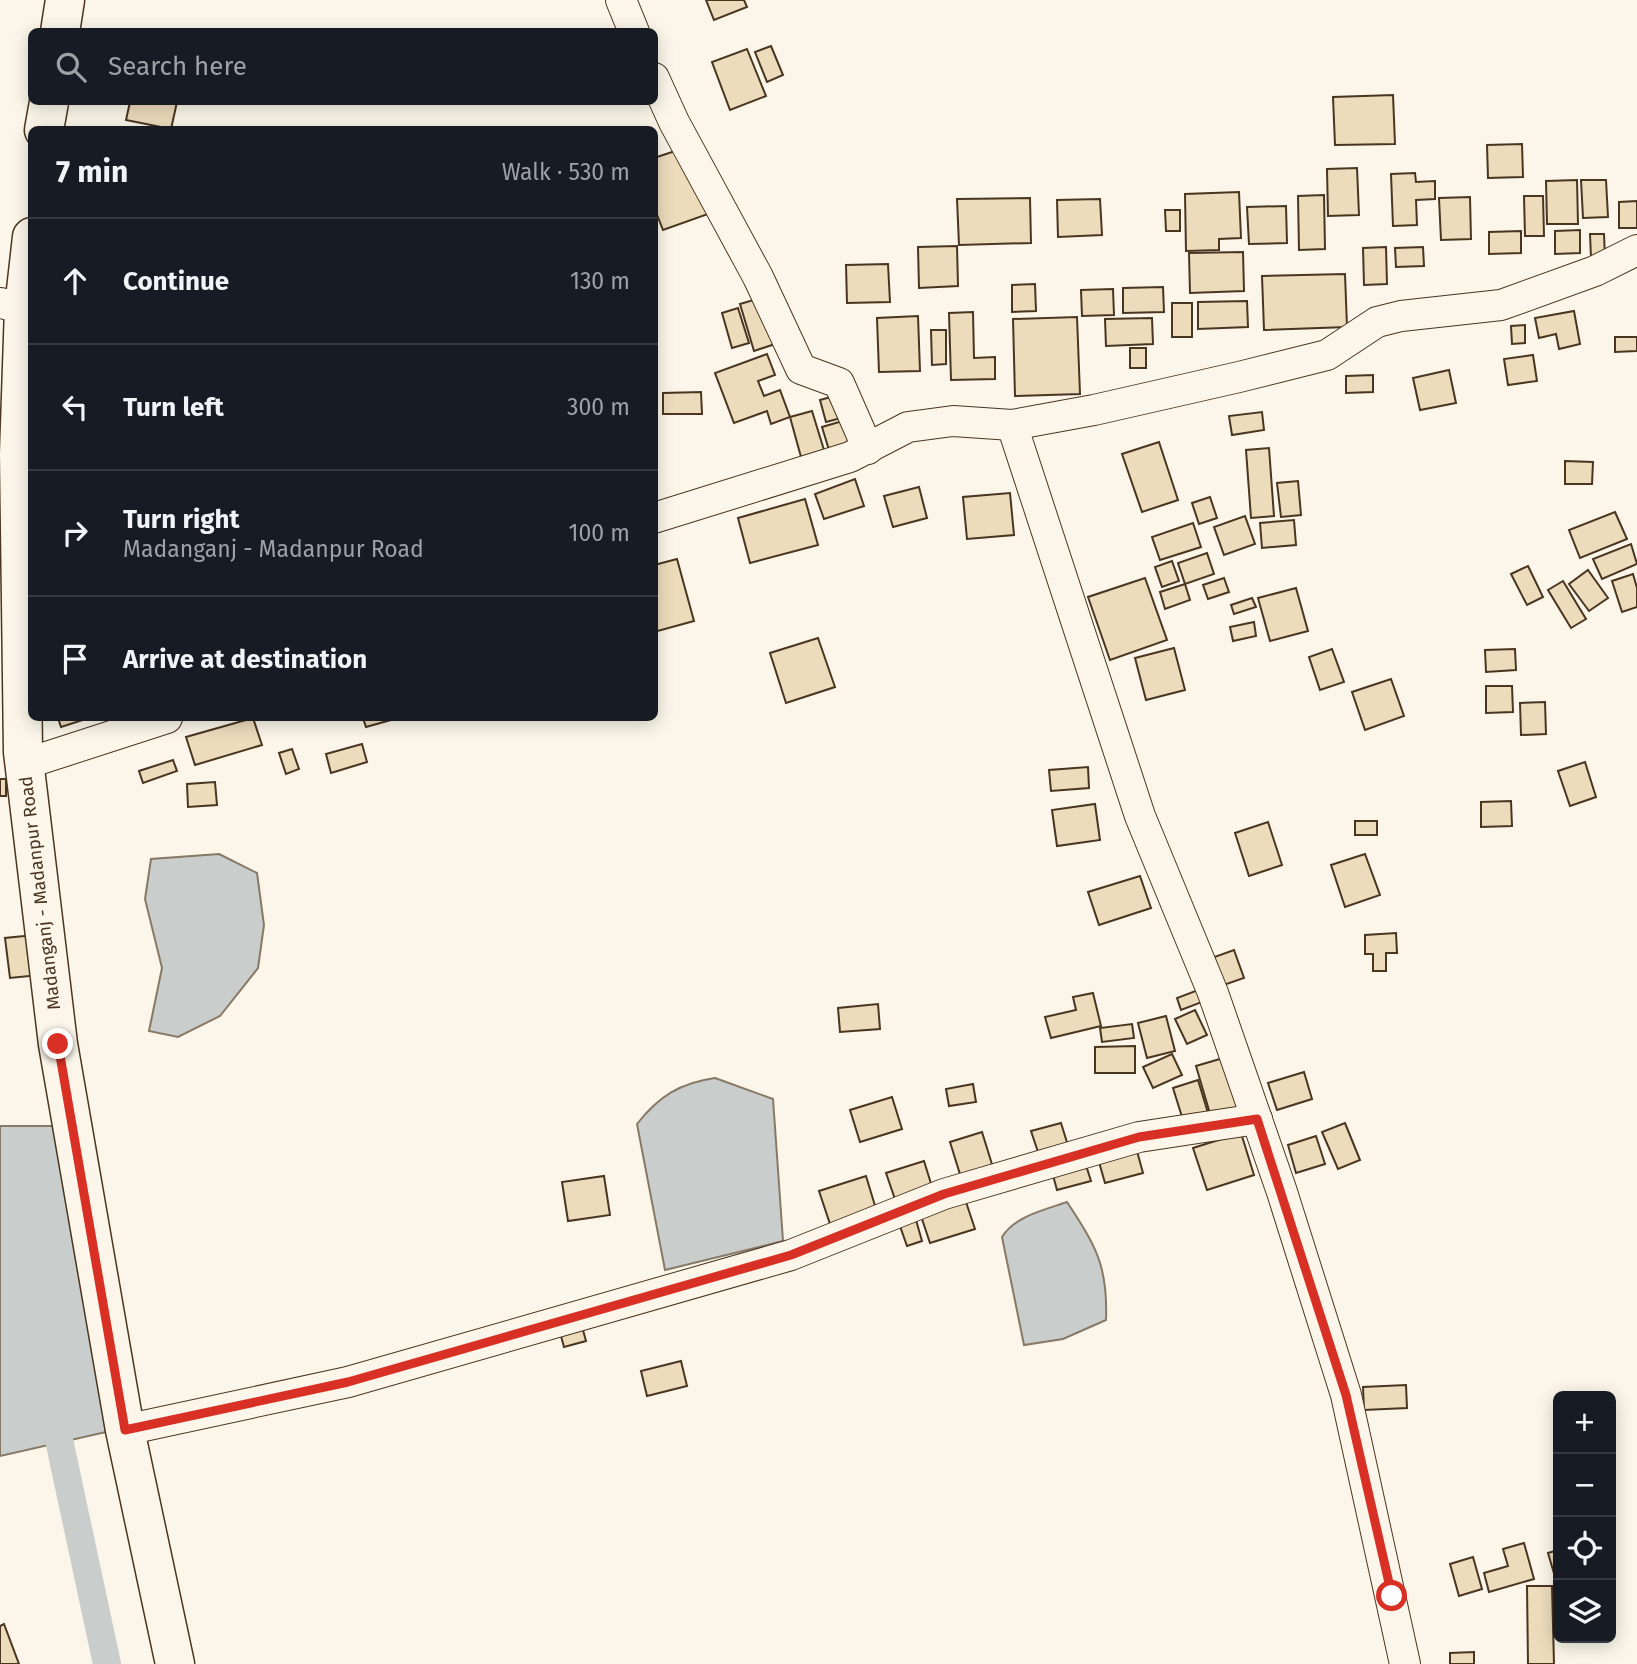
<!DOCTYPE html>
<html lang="en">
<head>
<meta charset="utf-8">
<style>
  body { margin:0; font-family:"Fira Sans",sans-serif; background:#242831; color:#f1f3f6 }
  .controls { position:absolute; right:21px; bottom:21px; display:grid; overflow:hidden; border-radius:10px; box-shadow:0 4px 18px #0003 }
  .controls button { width:63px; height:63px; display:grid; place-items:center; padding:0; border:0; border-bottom:2px solid #363941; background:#171b24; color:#f1f3f6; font:35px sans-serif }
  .stop { position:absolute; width:21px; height:21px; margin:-16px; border:5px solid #d93025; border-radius:50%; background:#fff }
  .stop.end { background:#d93025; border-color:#fff; box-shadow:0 2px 7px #0008 }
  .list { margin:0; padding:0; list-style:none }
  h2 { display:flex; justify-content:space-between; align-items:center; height:91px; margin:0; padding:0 28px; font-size:30px }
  h2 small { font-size:23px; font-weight:400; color:#9ea1a6 }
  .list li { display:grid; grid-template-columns:46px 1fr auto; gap:21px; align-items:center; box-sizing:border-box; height:126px; padding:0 28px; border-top:2px solid #363941 }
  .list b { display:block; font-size:26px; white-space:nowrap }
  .list p { margin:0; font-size:23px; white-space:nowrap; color:#9ea1a6 }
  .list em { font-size:23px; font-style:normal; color:#9ea1a6 }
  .icon { flex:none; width:38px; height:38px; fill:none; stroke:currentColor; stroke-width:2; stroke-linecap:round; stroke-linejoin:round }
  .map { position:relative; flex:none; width:1637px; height:1664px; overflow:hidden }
  .search { position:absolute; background:#171b24; box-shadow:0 4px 18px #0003; left:28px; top:28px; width:630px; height:77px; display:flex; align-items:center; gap:18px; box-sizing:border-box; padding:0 24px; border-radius:10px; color:#9ea1a6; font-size:26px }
  .panel { position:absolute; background:#171b24; box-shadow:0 4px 18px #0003; left:28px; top:126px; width:630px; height:595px; border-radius:10px }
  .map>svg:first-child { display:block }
  .water { fill:#c9cecd; stroke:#887966; stroke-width:2 }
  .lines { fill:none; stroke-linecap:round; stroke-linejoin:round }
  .canal { stroke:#c9cecd; stroke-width:28 }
  .building { fill:#ecdcbc; stroke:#4a3520; stroke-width:2 }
  .minor-casing { stroke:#4a3520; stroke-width:32 }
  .major-casing { stroke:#4a3520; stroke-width:41 }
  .minor { stroke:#fbf6e9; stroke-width:30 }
  .major { stroke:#fbf6e9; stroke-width:38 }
  .route { stroke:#d93025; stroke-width:9 }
  .labels { text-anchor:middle; stroke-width:5; stroke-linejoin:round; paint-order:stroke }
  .street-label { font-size:18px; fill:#4a3520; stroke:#fbf6e9 }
</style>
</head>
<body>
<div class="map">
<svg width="1637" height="1664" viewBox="0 0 1637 1664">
  <rect width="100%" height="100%" fill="#fbf6e9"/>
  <!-- water -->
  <g class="water">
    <polygon points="219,854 257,873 264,925 258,968 220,1016 178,1037 149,1031 162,968 145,899 151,859"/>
    <path d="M 715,1078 L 773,1099 L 783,1241 L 665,1270 L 637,1124 C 659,1096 680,1083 715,1078 Z"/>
    <polygon points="0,1126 57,1126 115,1430 0,1456"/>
    <path d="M 1067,1202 C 1096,1246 1108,1266 1106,1320 L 1063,1339 L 1024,1345 L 1002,1237 C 1015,1216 1044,1210 1067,1202 Z"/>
  </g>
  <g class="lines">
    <!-- canal -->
    <polyline class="canal" points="52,1407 107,1664"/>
  </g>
  <!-- building -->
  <g class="building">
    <polygon points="706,0 744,0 747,7 714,20"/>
    <polygon points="771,46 783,75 767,82 755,52"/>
    <polygon points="747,49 766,96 730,110 712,62"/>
    <polygon points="1393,95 1395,144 1335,145 1333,97"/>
    <polygon points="130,102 177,102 171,129 126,120"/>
    <polygon points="1522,144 1523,177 1488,178 1487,145"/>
    <polygon points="684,148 708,214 663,230 654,207 654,158"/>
    <polygon points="1357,168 1359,215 1328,216 1327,169"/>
    <polygon points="1415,173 1416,182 1435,181 1435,199 1416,200 1417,225 1393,226 1391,174"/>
    <polygon points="1577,180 1578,224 1547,224 1546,181"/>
    <polygon points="1581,180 1606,180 1608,217 1583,218"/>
    <polygon points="1239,192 1241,238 1219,239 1219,250 1186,251 1185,194"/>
    <polygon points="1324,195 1325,249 1299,250 1298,196"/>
    <polygon points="1524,196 1543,196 1544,236 1525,236"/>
    <polygon points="1470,197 1471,239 1441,240 1439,198"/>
    <polygon points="1030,198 1031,243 959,245 957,199"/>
    <polygon points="1100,199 1102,235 1058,237 1057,200"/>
    <polygon points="1637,201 1637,228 1619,228 1619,202"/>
    <polygon points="1286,206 1287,243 1249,244 1247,207"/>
    <polygon points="1165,210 1180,210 1180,231 1166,231"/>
    <polygon points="1580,230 1580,253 1555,254 1555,231"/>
    <polygon points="1521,231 1521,253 1489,254 1489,232"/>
    <polygon points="1590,234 1604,234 1605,258 1591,258"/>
    <polygon points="957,246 958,286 919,288 918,247"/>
    <polygon points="1386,247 1387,284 1364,285 1363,248"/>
    <polygon points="1423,247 1424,266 1396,267 1395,248"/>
    <polygon points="1243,252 1244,291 1190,293 1189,253"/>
    <polygon points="888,264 890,302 847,303 846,265"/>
    <polygon points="1345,274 1347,327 1264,330 1262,276"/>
    <polygon points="1035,284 1036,311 1012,312 1012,285"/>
    <polygon points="1163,287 1164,312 1123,313 1123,288"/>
    <polygon points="1113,289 1114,315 1082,316 1081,290"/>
    <polygon points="764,297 778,343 754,351 740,304"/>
    <polygon points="1247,301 1248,327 1198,329 1198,302"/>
    <rect x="1172" y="303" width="20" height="34"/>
    <polygon points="738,308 749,343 732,348 722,313"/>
    <polygon points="1574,311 1580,344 1559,349 1556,334 1539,338 1535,318"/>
    <polygon points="973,312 974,358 995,357 995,379 951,380 949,313"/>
    <polygon points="918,316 920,371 879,372 877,318"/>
    <polygon points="1077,317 1080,394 1015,396 1013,319"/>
    <polygon points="1152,318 1153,344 1106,346 1105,319"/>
    <polygon points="1525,325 1525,343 1512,344 1511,326"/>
    <polygon points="931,330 946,330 946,364 932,365"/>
    <polygon points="1615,337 1637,337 1637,351 1615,352"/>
    <rect x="1130" y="348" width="16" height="20"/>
    <polygon points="767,354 775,375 758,381 764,396 780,390 790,417 771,424 767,411 734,423 715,373"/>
    <polygon points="1533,355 1537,381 1508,385 1504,359"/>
    <polygon points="1449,370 1456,403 1420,410 1413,378"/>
    <polygon points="1373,375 1373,392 1346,393 1346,376"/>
    <polygon points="701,392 702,414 663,414 663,393"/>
    <polygon points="838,395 845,417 826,422 820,400"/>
    <polygon points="812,411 824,450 801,457 790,417"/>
    <polygon points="1262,412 1264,430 1232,435 1229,416"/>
    <polygon points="846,420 852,443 829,450 822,427"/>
    <polygon points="1159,442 1178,500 1142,512 1122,454"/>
    <polygon points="1269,448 1274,516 1251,518 1246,450"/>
    <polygon points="1565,461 1593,462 1592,484 1565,484"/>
    <polygon points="855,479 864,506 824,519 815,494"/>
    <polygon points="1298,481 1301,515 1281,517 1277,483"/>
    <polygon points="919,487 927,518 893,527 884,496"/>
    <polygon points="1010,493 1014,535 967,539 963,497"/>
    <polygon points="1210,497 1217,518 1199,524 1192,503"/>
    <polygon points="805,499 818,545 750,563 738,518"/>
    <polygon points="1615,512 1627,539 1580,558 1569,530"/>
    <polygon points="1245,516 1255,544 1224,555 1214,527"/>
    <polygon points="1294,520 1296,545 1262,548 1260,523"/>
    <polygon points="1193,523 1201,547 1160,560 1152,537"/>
    <polygon points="1631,544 1637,564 1602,579 1593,559"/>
    <polygon points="1207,553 1214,574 1185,584 1178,563"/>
    <polygon points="677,559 694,621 654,632 654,565"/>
    <polygon points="1172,561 1179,581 1162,587 1155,567"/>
    <polygon points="1528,566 1543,597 1527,605 1511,574"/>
    <polygon points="1588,570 1608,598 1589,611 1569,584"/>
    <polygon points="1633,574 1637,588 1637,607 1622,612 1612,581"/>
    <polygon points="1145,578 1167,640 1110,660 1088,597"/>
    <polygon points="1224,578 1229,592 1208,599 1203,585"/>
    <polygon points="1563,581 1586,619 1571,628 1548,590"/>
    <polygon points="1185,584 1190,600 1165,609 1160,592"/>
    <polygon points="1296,588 1308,631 1270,641 1258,598"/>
    <polygon points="1252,598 1256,607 1234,614 1231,605"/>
    <polygon points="1254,622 1256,636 1233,641 1230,627"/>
    <polygon points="818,638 835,687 786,703 770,653"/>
    <polygon points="1174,648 1185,690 1146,700 1135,658"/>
    <polygon points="1332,649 1344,682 1320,690 1309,657"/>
    <polygon points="1515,649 1516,670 1486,672 1485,650"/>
    <polygon points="1391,679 1404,716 1365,730 1352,692"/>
    <polygon points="1486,686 1512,686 1513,712 1486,713"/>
    <polygon points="1545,702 1546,734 1521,735 1520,703"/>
    <polygon points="58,718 82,718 83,720 61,727"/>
    <polygon points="253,718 262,745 195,765 186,737"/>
    <polygon points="363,718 398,718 366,727"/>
    <polygon points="362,744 367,762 331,773 326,754"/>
    <polygon points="292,749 299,769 286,774 279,753"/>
    <polygon points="173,760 177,771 143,783 139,771"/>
    <polygon points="1585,762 1596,797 1570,806 1558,771"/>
    <polygon points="1088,767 1089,788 1051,791 1049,770"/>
    <rect x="0" y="779" width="6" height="17"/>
    <polygon points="215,782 217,805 188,807 187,784"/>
    <polygon points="1511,801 1512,826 1481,827 1481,802"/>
    <polygon points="1095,804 1100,840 1057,846 1052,810"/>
    <rect x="1355" y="821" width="22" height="14"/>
    <polygon points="1268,822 1282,865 1249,876 1235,833"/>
    <polygon points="1365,854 1380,895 1345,907 1331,865"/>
    <polygon points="1140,876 1151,908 1099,925 1088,892"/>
    <polygon points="1396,933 1397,953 1386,953 1386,971 1373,971 1373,954 1365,954 1365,935"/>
    <polygon points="34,935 39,975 10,978 5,938"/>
    <polygon points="1234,950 1244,978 1215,988 1206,960"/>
    <polygon points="1206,987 1210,999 1181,1010 1177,998"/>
    <polygon points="1093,993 1101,1026 1051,1038 1045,1017 1076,1010 1073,997"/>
    <polygon points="878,1004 880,1029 840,1032 838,1008"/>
    <polygon points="1195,1010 1207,1035 1187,1044 1175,1019"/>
    <polygon points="1166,1016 1175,1051 1147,1058 1138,1023"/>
    <polygon points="1132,1024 1134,1038 1102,1042 1100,1028"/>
    <polygon points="1135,1046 1135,1073 1095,1073 1095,1047"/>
    <polygon points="1172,1054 1182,1075 1153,1088 1143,1067"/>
    <polygon points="1230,1056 1248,1114 1213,1124 1196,1066"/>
    <polygon points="1304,1072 1312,1099 1277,1110 1268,1083"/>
    <polygon points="1198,1080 1208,1113 1183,1120 1173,1088"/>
    <polygon points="973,1084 976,1102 949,1106 946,1089"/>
    <polygon points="892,1097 902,1129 860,1142 850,1110"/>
    <polygon points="1061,1123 1070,1152 1041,1161 1031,1131"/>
    <polygon points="1345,1123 1360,1160 1338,1169 1322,1132"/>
    <polygon points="982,1132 995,1174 963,1184 950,1142"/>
    <polygon points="1241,1133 1254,1175 1207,1190 1193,1148"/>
    <polygon points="1316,1136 1325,1164 1296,1173 1288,1145"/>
    <polygon points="1135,1144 1143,1173 1105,1183 1097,1155"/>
    <polygon points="1084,1159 1091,1181 1057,1190 1051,1168"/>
    <polygon points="924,1161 933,1190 896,1202 886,1173"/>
    <polygon points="604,1176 610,1215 568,1221 562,1182"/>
    <polygon points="866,1176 876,1209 830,1224 819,1191"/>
    <polygon points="963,1193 975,1229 930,1243 918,1207"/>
    <polygon points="916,1220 922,1241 907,1246 900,1226"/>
    <polygon points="580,1319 586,1341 564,1347 558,1325"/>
    <polygon points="681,1361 687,1386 647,1396 641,1371"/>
    <polygon points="1406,1385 1407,1408 1364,1410 1363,1387"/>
    <polygon points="1524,1543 1534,1579 1489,1592 1484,1573 1508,1566 1503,1549"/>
    <polygon points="1558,1550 1558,1587 1548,1553"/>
    <polygon points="1473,1557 1482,1589 1459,1596 1450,1564"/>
    <polygon points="1527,1586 1552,1586 1554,1664 1528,1664"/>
    <polygon points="4,1624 19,1664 0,1664 0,1626"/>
    <polygon points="1474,1652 1474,1664 1450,1664 1450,1653"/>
  </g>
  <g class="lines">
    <defs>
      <g id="minor">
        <polyline points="621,0 634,32"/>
        <polyline points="654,78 674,122 758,277 801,369 839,383 868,449"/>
        <polyline points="0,303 24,308"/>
        <polyline points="1012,425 1140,816 1213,993 1282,1192 1346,1395 1405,1664"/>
        <polyline points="654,518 850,457 908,427 953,421 1012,425 1094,410 1239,377 1327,355 1377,322 1401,316 1501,305 1595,271 1637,250"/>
        <polyline points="25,764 167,718"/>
        <polyline points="125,1430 348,1382 791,1255 944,1194 1139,1137 1257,1119"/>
      </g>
      <g id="major">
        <polyline points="60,32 65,0"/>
        <polyline points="44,130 49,102"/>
        <polyline points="32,237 24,308 19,454 23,752 58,1044 125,1430 175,1664"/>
      </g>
    </defs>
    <!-- minor casing -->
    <use href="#minor" class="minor-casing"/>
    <!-- major casing -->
    <use href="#major" class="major-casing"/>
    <!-- minor -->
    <use href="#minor" class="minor"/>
    <!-- major -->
    <use href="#major" class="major"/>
  </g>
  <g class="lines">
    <!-- route -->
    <polyline class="route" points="58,1044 125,1430 348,1382 791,1255 944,1194 1139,1137 1257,1119 1346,1395 1392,1596"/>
  </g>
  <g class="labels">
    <!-- street labels -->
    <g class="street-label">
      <text transform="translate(40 893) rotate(-97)" y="6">Madanganj - Madanpur Road</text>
    </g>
  </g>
</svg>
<div class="controls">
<button>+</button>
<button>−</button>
<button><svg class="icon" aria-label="locate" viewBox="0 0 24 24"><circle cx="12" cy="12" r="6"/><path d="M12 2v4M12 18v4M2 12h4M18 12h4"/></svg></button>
<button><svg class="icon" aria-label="layers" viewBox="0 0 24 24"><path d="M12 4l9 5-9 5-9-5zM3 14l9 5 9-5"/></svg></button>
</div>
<div class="stop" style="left:1392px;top:1596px"></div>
<div class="stop end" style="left:58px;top:1044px"></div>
<div class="search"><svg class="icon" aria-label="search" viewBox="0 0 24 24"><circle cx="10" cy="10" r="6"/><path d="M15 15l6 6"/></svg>Search here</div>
<section class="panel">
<h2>7 min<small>Walk · 530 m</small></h2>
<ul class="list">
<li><svg class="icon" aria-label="ahead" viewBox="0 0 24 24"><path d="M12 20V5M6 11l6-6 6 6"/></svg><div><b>Continue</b></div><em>130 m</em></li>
<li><svg class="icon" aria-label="left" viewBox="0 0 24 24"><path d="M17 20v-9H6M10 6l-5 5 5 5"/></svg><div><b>Turn left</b></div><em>300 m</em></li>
<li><svg class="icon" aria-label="right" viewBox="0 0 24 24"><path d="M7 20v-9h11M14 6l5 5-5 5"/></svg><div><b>Turn right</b><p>Madanganj - Madanpur Road</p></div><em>100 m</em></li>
<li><svg class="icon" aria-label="arrive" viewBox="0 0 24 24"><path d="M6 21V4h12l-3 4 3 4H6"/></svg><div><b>Arrive at destination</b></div></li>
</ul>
</section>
</div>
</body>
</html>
